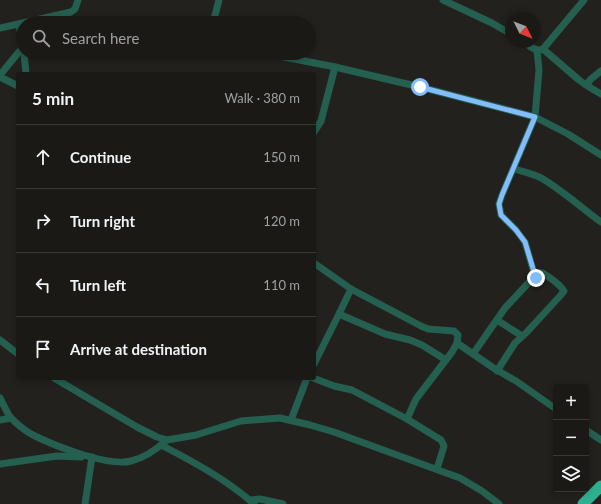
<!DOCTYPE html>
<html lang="en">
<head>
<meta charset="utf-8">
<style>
  body { margin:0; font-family:Lato,sans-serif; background:#23221f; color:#f1f3f6 }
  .controls { position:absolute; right:12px; bottom:12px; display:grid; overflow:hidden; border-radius:4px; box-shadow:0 2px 6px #0003 }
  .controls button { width:36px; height:36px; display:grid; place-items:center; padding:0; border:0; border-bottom:1px solid #383835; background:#1a1916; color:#f1f3f6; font:20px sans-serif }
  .compass { position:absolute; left:505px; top:12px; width:36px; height:36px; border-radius:50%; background:#1a1916; box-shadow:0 2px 6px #0003; rotate:132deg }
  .stop { position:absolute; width:12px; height:12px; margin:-9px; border:3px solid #83bcfb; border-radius:50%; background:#fff }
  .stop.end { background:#83bcfb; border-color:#fff; box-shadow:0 1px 4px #0008 }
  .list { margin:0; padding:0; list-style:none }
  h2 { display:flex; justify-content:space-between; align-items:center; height:52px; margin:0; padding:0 16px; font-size:17px }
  h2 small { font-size:13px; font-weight:400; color:#9fa0a1 }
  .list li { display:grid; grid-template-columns:26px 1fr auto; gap:12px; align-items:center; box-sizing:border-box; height:64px; padding:0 16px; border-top:1px solid #383835 }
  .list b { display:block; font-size:15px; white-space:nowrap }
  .list em { font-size:13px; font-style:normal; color:#9fa0a1 }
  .icon { flex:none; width:22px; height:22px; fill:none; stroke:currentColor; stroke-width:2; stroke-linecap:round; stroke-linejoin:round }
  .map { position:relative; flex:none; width:601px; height:504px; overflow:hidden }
  .search { position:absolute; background:#1a1916; box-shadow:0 2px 6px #0003; left:16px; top:16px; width:300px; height:44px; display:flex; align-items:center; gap:10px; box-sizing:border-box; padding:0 14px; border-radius:22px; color:#9fa0a1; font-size:15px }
  .panel { position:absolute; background:#1a1916; box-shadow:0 2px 6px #0003; left:16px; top:72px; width:300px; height:308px; border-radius:4px }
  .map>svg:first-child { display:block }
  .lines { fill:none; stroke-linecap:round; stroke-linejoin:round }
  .minor { stroke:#245f4f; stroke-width:7 }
  .highway { stroke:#2db090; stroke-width:11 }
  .route { stroke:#83bcfb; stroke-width:5 }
</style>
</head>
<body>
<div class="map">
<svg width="601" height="504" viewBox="0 0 601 504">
  <rect width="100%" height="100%" fill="#22211e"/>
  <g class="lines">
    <!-- minor -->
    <g class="minor">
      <polyline points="443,0 492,23 511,34"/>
      <polyline points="213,23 219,0"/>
      <polyline points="19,24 23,49"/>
      <polyline points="0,28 71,12 75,9 78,0"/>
      <path d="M 524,42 C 530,46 537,53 543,49 L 584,0"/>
      <polyline points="543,49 579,80 586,85 591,79 601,71"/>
      <polyline points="24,53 26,74"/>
      <polyline points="264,53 335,67 420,87 535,117 568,134 601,155"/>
      <polyline points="0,75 23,47"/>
      <polyline points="0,77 18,86"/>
      <polyline points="586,85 601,94"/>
      <polyline points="314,132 321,121 335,67"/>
      <path d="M 514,169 C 524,172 534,174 543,179 C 564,192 582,208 601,222"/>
      <polyline points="314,263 351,289 421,326 428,329 454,331 458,335 457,343"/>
      <polyline points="339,314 351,289"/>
      <polyline points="497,320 522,336"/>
      <polyline points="0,340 18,354"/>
      <polyline points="473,354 505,308 532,279 534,273 525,242 516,230 501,215 499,204 502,195 535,117 539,70 537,50"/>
      <polyline points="314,364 339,314 385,334 410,340 422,345 446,360"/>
      <path d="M 497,371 L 515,343 L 526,333 L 560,296 L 564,291 C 559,283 550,278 543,273 L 541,273 L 536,278 L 532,279"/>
      <polyline points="54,378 137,427 157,437 167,440 196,435 241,421 280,418 310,425 334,432 460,478 482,491 499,504"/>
      <polyline points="313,378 334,386 352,390 407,419 441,440 444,446 437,469"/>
      <path d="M 0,398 C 4,405 7,414 12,419 C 19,426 28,433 37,437 C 58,447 109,467 131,461 C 144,458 157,449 167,440"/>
      <polyline points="407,419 416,399 452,352 457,343 495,369 516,381 556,409"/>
      <polyline points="0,420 11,418"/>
      <polyline points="291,420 307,378"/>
      <polyline points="586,430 601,440"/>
      <path d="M 161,445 C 194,462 227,480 254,504"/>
      <polyline points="0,464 57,456 81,457"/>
      <polyline points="250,500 260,499 283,504"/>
      <polyline points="85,504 92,457"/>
    </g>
    <!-- highway -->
    <polyline class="highway" points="583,504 601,486"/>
  </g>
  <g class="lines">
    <!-- route -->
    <polyline class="route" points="420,87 535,117 502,195 499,204 501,215 516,230 525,242 534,272 532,279 536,278"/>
  </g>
</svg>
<div class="controls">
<button>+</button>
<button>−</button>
<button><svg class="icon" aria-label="layers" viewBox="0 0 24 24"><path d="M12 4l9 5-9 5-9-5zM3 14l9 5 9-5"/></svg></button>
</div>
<svg class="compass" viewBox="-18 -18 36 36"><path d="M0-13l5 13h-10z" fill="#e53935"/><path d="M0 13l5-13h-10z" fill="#9fa0a1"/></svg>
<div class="stop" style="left:420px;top:87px"></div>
<div class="stop end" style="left:536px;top:278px"></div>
<div class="search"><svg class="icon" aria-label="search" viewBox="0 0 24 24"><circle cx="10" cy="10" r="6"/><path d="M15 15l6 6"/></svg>Search here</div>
<section class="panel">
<h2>5 min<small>Walk · 380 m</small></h2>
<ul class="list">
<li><svg class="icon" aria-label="ahead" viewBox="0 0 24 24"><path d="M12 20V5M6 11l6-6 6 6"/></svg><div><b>Continue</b></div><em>150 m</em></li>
<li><svg class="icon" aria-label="right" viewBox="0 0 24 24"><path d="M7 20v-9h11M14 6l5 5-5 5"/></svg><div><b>Turn right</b></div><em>120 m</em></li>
<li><svg class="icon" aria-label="left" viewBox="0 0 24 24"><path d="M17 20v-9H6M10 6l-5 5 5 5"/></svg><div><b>Turn left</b></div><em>110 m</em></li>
<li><svg class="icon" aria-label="arrive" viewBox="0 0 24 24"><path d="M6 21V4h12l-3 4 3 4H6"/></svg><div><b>Arrive at destination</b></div></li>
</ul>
</section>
</div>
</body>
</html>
